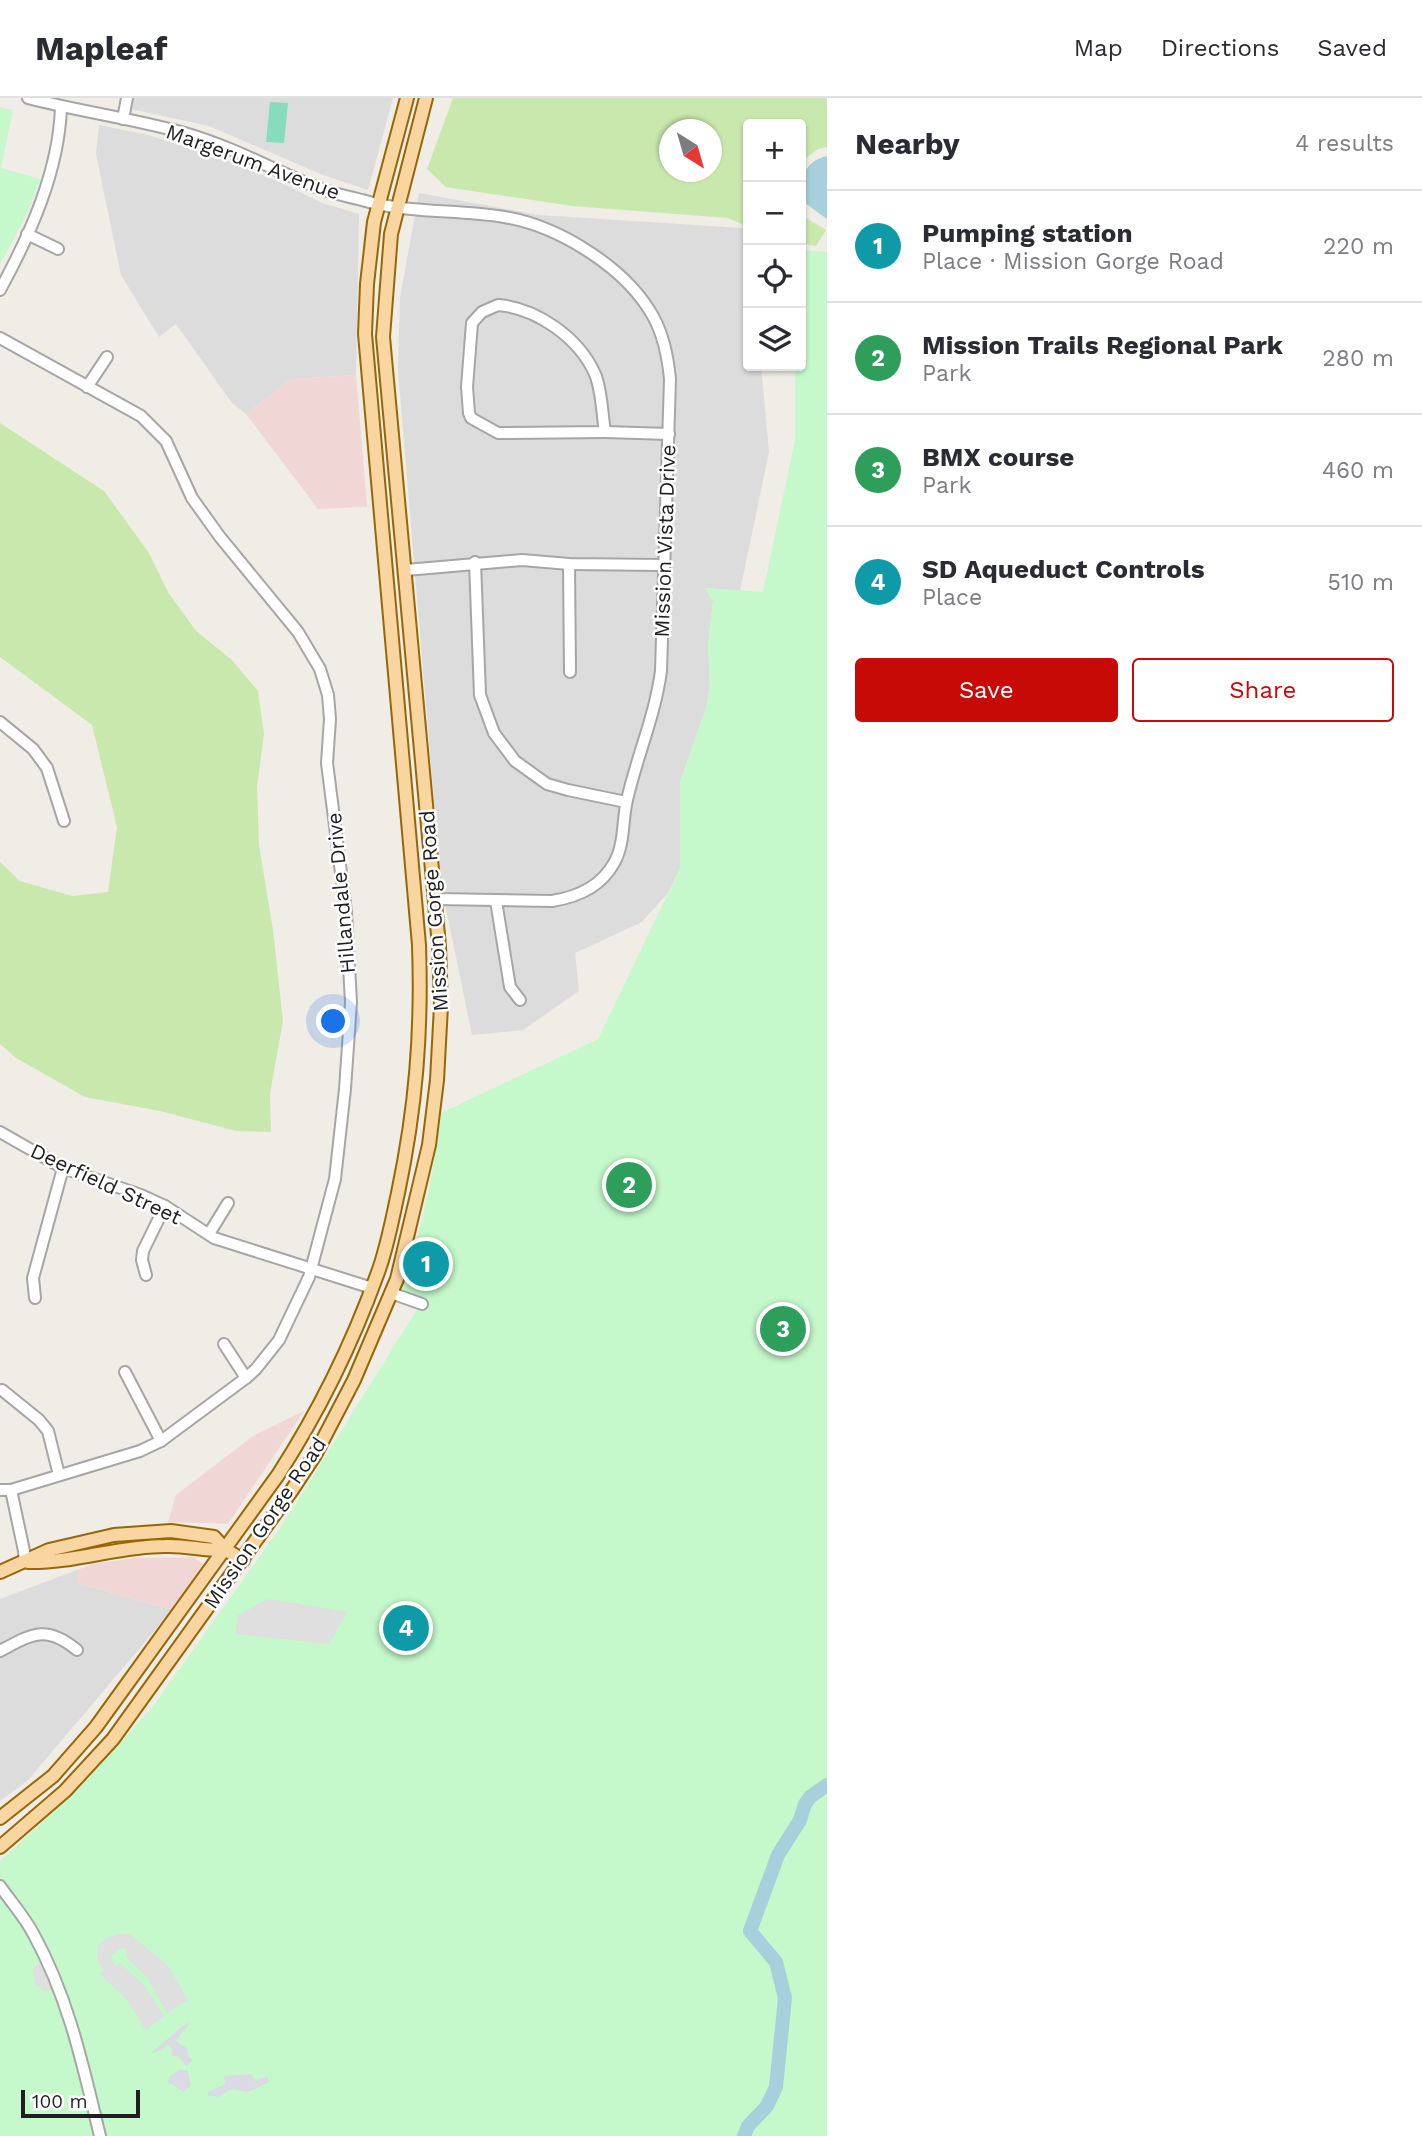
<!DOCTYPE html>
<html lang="en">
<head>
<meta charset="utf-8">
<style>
  body { margin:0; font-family:"Work Sans",sans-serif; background:#f2f2f3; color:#2b2b33 }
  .controls { position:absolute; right:21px; top:21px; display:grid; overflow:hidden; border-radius:7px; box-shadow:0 2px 5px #0004 }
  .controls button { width:63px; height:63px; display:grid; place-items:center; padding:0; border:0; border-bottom:2px solid #e1e1e2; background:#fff; color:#2b2b33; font:35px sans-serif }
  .compass { position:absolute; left:659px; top:21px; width:63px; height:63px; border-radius:50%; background:#fff; box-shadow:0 2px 5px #0004; rotate:143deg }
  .scale { position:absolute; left:21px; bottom:18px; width:119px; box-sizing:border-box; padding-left:7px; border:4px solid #1f1f1f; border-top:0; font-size:19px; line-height:24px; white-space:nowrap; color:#1f1f1f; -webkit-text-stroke:5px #fff; paint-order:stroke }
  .you { position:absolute; left:334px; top:924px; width:24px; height:24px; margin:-18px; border:5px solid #fff; border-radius:50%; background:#1a73e8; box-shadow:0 0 0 10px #1a73e833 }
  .badge { display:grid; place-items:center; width:46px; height:46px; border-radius:50%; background:#c80a07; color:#fff; font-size:23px; font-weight:700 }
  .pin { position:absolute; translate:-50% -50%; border:4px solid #fff; box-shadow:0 2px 7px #0006 }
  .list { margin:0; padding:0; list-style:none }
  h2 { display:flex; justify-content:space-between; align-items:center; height:91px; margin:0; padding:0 28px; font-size:30px }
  h2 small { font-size:23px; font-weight:400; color:#7c7c81 }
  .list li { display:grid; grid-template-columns:46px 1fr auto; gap:21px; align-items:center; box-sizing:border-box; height:112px; padding:0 28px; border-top:2px solid #e1e1e2 }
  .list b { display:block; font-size:26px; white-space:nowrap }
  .list p { margin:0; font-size:23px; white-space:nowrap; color:#7c7c81 }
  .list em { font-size:23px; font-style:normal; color:#7c7c81 }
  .actions { display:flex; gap:14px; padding:21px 28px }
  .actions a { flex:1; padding:16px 0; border:2px solid #c80a07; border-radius:7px; text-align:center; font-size:24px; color:#c80a07 }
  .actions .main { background:#c80a07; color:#fff }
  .icon { flex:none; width:38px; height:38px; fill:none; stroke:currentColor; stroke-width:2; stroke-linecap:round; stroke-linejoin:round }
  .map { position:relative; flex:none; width:827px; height:2038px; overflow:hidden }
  header { display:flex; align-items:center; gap:42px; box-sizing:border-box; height:98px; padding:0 35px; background:#fff; border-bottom:2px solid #e1e1e2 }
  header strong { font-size:33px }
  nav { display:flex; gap:38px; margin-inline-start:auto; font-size:24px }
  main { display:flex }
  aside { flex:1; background:#fff }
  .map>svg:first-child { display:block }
  .residential { fill:#dddcdc }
  .commercial { fill:#f0d7d6 }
  .grass { fill:#c9e8ae; fill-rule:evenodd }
  .park { fill:#c5f8ca }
  .pitch { fill:#86dcbd }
  .parking { fill:#dfdfdf }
  .plaza { fill:#dadae5 }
  .water { fill:#a8cfdc }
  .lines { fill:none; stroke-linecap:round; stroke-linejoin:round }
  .river { stroke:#a8cfdc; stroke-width:14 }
  .minor-casing { stroke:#a6a6a6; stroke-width:14 }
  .major-casing { stroke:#956805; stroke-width:16 }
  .minor { stroke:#fff; stroke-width:10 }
  .major { stroke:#f9d5a2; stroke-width:12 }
  .labels { text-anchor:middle; stroke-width:5; stroke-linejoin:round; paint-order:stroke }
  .street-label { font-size:21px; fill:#1f1f1f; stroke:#fff }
</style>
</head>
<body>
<header>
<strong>Mapleaf</strong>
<nav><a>Map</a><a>Directions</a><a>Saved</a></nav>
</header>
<main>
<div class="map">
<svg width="827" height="2038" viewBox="0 0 827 2038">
  <rect width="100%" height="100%" fill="#f0ece6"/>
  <!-- residential -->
  <g class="residential">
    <polygon points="134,0 393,0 368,92 323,77 209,28 131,11"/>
    <polygon points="99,27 148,37 212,56 273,81 322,105 359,116 356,277 291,281 246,316 232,305 176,226 159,239 121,177 96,56"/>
    <polygon points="419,95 539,117 742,130 748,136 748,268 761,268 769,354 740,493 706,490 713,503 708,547 710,588 706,610 680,684 680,771 668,795 642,824 575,855 579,893 523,932 472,937 441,786 398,272 400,200"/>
    <polygon points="77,1472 77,1485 172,1512 28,1682 0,1703 0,1501"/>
  </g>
  <!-- commercial -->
  <g class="commercial">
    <polygon points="356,277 367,409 318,411 246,316 291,281"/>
    <polygon points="304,1313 228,1426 168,1424 176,1397 253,1338"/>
    <polygon points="193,1459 203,1466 172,1512 77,1485 77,1472 93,1466 134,1460"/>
  </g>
  <!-- grass -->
  <g class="grass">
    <path d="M 453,0 L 827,0 L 827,49 L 818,51 L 801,64 L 801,26 L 748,26 L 748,129 L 728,120 L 572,108 L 446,89 L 427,71 ZM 670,32 L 712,32 L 712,74 L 670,74 Z"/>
    <polygon points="801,117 826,132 816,148 801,145"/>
    <polygon points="0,325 104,393 149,455 169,496 197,534 231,561 258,593 264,636 257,689 259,747 273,832 283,923 270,995 271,1034 236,1033 160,1013 85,999 16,960 0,946 0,764 20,783 72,798 108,794 117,729 92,627 0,559"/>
  </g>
  <!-- park -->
  <g class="park">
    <polygon points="0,9 13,12 1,70 40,81 28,114 0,166"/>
    <path d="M 801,152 L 827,154 L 827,2038 L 0,2038 L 0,1763 L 79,1690 L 151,1611 L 285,1423 L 423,1202 L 401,1193 C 421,1135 434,1076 441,1015 L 598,941 L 680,771 L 680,684 L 706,610 L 710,588 L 708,547 L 713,503 L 705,490 L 763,494 L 795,342 L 795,268 L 801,268 Z"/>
  </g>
  <!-- pitch -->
  <polygon class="pitch" points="270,4 288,5 284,45 266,44"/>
  <!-- parking -->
  <g class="parking">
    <polygon points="268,1501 347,1514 329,1546 235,1536 238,1517"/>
    <polygon points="118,1836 130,1836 168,1868 188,1902 167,1915 148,1880 126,1859 127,1851 120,1850 111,1858 115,1868 120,1865 144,1887 164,1918 146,1932 126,1901 100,1876 104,1873 98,1863 98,1848 107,1840"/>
    <polygon points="40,1862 53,1893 44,1893 35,1886 33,1871"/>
  </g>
  <!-- plaza -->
  <g class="plaza">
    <polygon points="191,1924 176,1942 179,1946 187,1950 188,1958 192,1962 188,1967 186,1967 178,1958 172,1958 172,1951 168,1947 161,1953 151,1955 183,1928"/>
    <polygon points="181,1971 188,1973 191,1988 184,1994 168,1984 170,1978"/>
    <polygon points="252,1976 255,1983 267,1978 269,1984 248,1994 231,1991 218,1999 208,1997 208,1994 225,1986 224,1978"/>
  </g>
  <!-- water -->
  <path class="water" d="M 827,58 L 827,121 L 801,102 C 801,80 804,63 827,58 Z"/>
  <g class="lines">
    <!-- river -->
    <polyline class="river" points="744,2038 748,2028 767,2008 776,1989 785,1900 776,1864 750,1833 778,1757 800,1722 805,1706 810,1699 827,1687"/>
    <defs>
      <g id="minor">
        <path d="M 28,0 C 81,14 136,21 188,36 C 232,49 270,70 311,87 C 327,94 345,98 362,102 C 408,116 457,111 504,119 C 559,128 627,170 654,220 C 664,239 668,260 670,281 L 661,573 C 655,618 637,658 627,702 C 622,723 625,746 614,765 C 601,789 577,799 552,803 L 436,801"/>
        <polyline points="123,21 127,0"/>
        <polyline points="27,136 58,151"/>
        <path d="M 0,192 C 30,137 59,73 61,9"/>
        <path d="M 498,207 C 537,210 579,240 595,276 C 602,293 602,316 605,334 L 498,335 L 471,320 L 469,315 L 467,289 L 472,225 L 482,214 Z"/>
        <polyline points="0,240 141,318 166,343 192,400 220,439 298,534 320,571 328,597 330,621 327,665 346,814 351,904 345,991 335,1081 309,1179 279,1242 256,1271 246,1280 161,1343 140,1353 11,1392 0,1392"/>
        <polyline points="87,289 107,259"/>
        <polyline points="605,334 669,336"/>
        <polyline points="475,464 480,597 494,635 515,663 547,686 568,692 626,704"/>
        <polyline points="569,466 570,574"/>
        <polyline points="406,472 522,462 569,466 663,467"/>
        <polyline points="0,624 33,651 47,670 64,723"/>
        <polyline points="496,803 510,889 520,902"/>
        <polyline points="0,1034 63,1070 141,1097 165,1108 214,1140 372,1190"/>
        <polyline points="209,1136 228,1105"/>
        <polyline points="146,1177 142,1162 143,1153 165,1108"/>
        <polyline points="391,1195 422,1206"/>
        <polyline points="35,1200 33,1180 63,1070"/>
        <polyline points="224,1246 246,1280"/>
        <polyline points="125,1274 161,1343"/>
        <polyline points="2,1292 39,1322 48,1333 59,1377"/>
        <polyline points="11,1392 24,1453 25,1464"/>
        <path d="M 0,1553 C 32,1536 46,1526 77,1552"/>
        <path d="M 0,1788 C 11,1804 25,1819 34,1837 C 69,1901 83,1968 100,2038"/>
      </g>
      <g id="major">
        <path d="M 28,1464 C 74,1465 119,1448 165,1448 C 186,1447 205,1453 226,1452"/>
        <polyline points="0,1474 49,1452 114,1437 171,1433 214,1439 226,1452 243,1462"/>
        <path d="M 0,1720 L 53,1678 L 96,1629 L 278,1377 C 318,1315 352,1246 377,1177 C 387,1151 392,1122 398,1095 C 416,1009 422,934 419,847 L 365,236 L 367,186 L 374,124 L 407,0"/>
        <polyline points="0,1749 65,1693 113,1641 292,1392 315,1357 354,1282 397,1181 429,1047 437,982 441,908 439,848 383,239 391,136 426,0"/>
      </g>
    </defs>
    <!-- minor casing -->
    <use href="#minor" class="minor-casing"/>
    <!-- major casing -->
    <use href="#major" class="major-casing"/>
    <!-- minor -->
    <use href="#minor" class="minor"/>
    <!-- major -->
    <use href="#major" class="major"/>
  </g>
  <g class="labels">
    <!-- street labels -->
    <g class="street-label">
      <text transform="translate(253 64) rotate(20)" y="7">Margerum Avenue</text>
      <text transform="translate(665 443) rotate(-88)" y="7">Mission Vista Drive</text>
      <text transform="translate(341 795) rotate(-95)" y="7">Hillandale Drive</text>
      <text transform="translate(434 813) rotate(-94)" y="7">Mission Gorge Road</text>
      <text transform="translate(106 1086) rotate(25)" y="7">Deerfield Street</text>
      <text transform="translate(265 1425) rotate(-56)" y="7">Mission Gorge Road</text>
    </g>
  </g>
</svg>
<div class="controls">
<button>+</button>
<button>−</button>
<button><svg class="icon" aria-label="locate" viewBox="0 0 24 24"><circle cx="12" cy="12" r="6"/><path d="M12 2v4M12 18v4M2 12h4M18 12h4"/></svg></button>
<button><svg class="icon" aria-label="layers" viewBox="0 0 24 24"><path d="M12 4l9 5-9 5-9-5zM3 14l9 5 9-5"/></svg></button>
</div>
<svg class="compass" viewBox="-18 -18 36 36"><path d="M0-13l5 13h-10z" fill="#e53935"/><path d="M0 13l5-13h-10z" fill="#7c7c81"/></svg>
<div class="scale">100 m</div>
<div class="you"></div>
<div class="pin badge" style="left:426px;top:1166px;background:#0f9aa8">1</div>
<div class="pin badge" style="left:629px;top:1087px;background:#2e9e5b">2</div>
<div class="pin badge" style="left:783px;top:1231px;background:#2e9e5b">3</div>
<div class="pin badge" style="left:406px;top:1530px;background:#0f9aa8">4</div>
</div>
<aside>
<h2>Nearby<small>4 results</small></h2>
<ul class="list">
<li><span class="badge" style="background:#0f9aa8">1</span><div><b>Pumping station</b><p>Place · Mission Gorge Road</p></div><em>220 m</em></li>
<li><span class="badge" style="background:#2e9e5b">2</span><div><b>Mission Trails Regional Park</b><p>Park</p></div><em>280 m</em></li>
<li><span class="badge" style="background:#2e9e5b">3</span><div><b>BMX course</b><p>Park</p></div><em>460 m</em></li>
<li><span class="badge" style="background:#0f9aa8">4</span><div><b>SD Aqueduct Controls</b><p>Place</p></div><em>510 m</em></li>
</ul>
<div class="actions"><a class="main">Save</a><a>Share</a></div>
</aside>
</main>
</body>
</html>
